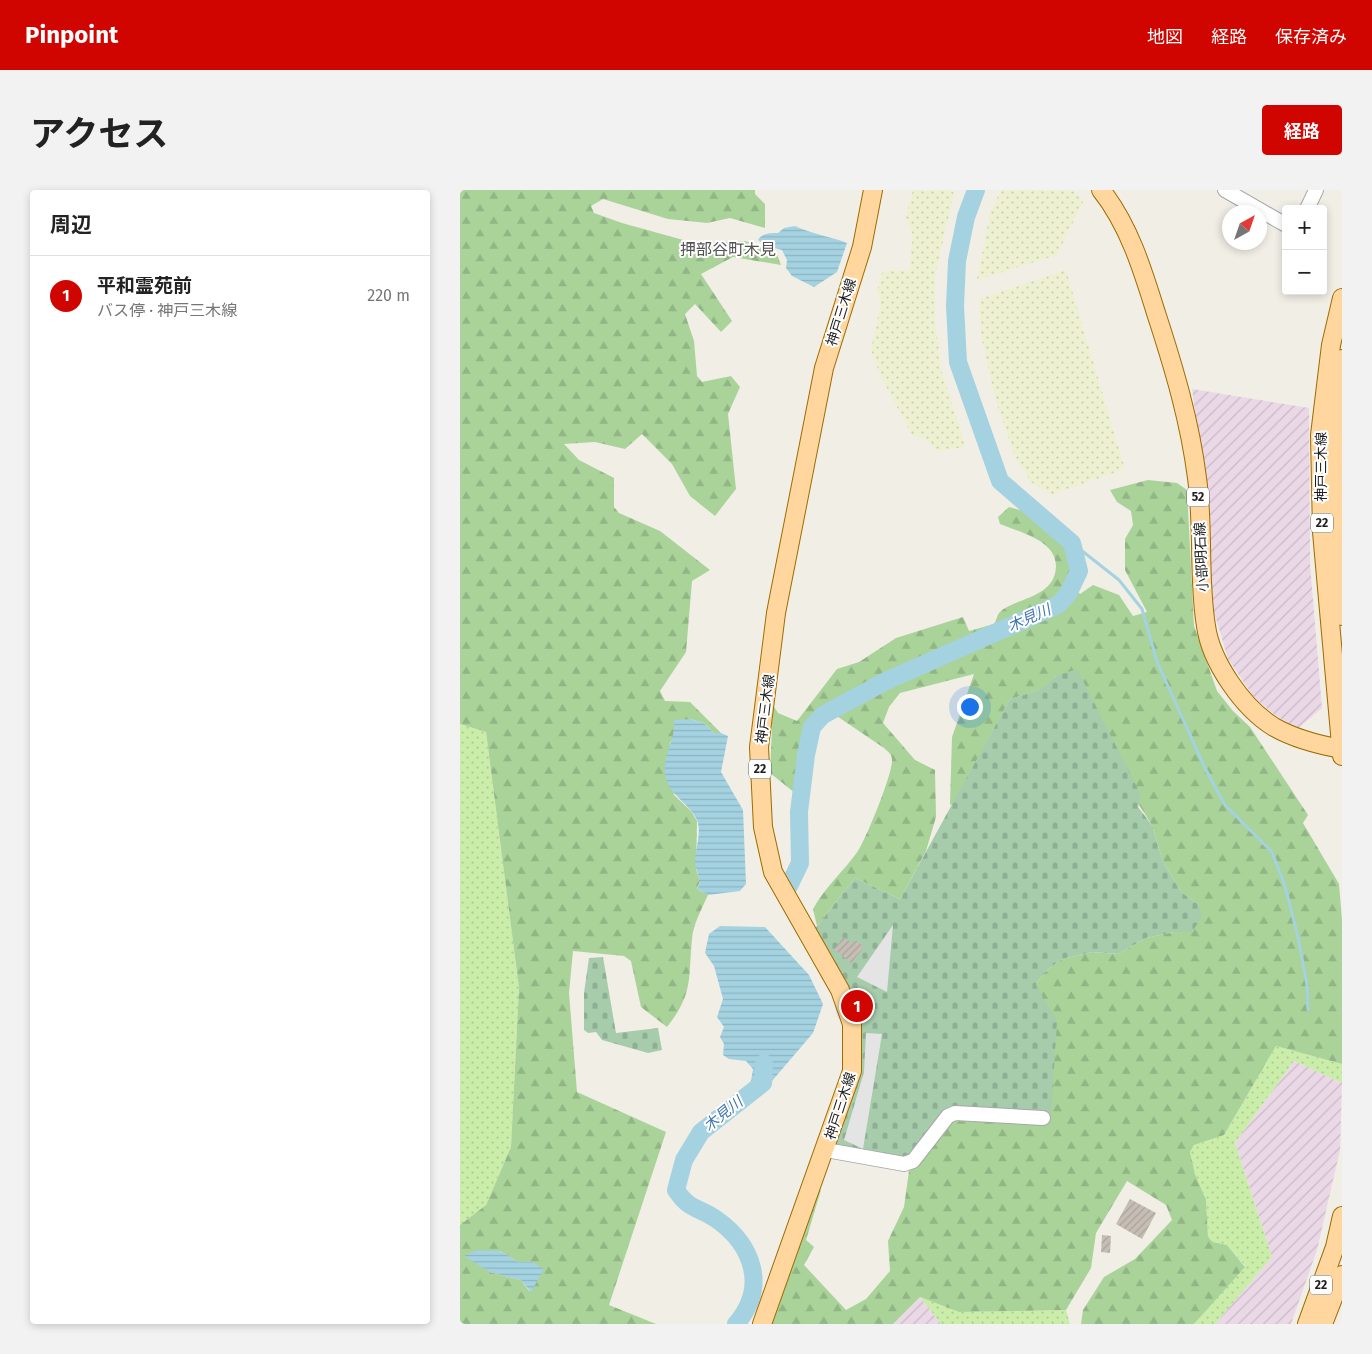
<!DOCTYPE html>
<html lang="ja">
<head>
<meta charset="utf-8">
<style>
  body { margin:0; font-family:"Fira Sans","Noto Sans JP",sans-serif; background:#f2f2f2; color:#222 }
  .controls { position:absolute; right:15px; top:15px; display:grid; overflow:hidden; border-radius:5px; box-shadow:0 2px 8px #0003 }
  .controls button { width:45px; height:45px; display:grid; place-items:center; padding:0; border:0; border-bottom:1px solid #e0e0e0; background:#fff; color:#222; font:25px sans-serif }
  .compass { position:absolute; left:762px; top:15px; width:45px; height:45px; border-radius:50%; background:#fff; box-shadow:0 2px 8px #0003; rotate:40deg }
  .you { position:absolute; left:509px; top:516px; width:18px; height:18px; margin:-12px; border:4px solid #fff; border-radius:50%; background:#1a73e8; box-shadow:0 0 0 8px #1a73e833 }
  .badge { display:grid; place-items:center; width:32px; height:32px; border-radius:50%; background:#d10500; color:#fff; font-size:16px; font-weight:700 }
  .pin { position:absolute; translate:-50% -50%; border:2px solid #fff; box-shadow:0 1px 5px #0006 }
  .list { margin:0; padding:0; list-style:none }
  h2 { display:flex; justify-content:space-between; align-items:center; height:65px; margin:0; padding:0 20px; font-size:21px }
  h2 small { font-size:16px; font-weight:400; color:#767676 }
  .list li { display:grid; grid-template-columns:32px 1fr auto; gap:15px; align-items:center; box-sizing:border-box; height:80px; padding:0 20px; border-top:1px solid #e0e0e0 }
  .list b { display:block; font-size:19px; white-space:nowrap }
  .list p { margin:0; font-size:16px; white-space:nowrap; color:#767676 }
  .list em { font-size:16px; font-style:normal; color:#767676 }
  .map { position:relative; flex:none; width:882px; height:1134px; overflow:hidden; border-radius:5px }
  header { display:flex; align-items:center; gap:30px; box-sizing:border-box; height:70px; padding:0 25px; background:#d10500; color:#fff }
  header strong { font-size:24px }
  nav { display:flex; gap:28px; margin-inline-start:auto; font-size:18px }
  .intro { display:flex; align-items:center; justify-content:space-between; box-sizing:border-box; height:120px; padding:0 30px }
  h1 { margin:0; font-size:35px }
  .button { padding:12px 22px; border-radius:5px; background:#d10500; color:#fff; font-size:18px; font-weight:700 }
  main { display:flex; gap:30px; padding:0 30px }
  aside { flex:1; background:#fff; border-radius:5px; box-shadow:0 2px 8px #0003 }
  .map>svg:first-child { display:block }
  .industrial { fill:url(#industrial-furrows) }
  .farmland { fill:url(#farmland-dots) }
  .grass { fill:url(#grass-dots) }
  .forest { fill:url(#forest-firs); fill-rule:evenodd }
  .cemetery { fill:url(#cemetery-stones) }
  .parking { fill:#e4e4e4 }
  .water { fill:url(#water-rules) }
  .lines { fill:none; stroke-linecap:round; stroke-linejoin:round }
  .stream { stroke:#a4d2e1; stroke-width:3 }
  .river { stroke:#a4d2e1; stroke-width:18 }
  .building { fill:url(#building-hatch) }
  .minor-casing { stroke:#a7a7a7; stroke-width:16 }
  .major-casing { stroke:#9d6c00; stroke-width:20 }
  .minor { stroke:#fff; stroke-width:14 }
  .major { stroke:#ffd79e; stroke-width:18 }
  .labels { text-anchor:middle; stroke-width:4; stroke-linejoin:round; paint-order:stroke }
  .shield { fill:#fff; stroke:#636363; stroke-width:1 }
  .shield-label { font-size:12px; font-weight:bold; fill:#202020 }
  .street-label { font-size:14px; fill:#202020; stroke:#fff }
  .water-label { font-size:15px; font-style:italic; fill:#4377af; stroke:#fff }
  .quarter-label { font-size:16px; fill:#535353; stroke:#fff }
</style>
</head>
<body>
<header>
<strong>Pinpoint</strong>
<nav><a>地図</a><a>経路</a><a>保存済み</a></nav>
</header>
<div class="intro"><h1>アクセス</h1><a class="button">経路</a></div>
<main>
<aside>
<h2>周辺<small></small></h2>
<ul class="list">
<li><span class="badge">1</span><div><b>平和霊苑前</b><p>バス停 · 神戸三木線</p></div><em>220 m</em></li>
</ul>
</aside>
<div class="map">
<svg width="882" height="1134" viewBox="0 0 882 1134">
  <defs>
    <pattern id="industrial-furrows" width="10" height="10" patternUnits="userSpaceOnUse" patternTransform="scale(1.25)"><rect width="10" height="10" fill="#ebd8e7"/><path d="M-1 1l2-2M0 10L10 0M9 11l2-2" fill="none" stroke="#c9b9c6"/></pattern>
    <pattern id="farmland-dots" width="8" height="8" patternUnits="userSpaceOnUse" patternTransform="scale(1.25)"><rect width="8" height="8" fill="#eef1d1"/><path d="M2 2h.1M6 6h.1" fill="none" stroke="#ccceb3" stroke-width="1.8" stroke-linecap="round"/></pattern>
    <pattern id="grass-dots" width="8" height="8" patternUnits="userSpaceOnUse" patternTransform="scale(1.25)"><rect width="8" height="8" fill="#caeeaa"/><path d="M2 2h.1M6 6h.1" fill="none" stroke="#adcc92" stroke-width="1.8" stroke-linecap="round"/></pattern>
    <pattern id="forest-firs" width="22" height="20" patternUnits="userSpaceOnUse" patternTransform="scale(1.25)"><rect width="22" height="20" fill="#a9d399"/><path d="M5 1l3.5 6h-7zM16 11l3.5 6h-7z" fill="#91b584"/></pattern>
    <pattern id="cemetery-stones" width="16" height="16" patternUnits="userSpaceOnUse" patternTransform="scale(1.25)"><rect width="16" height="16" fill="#a6ccac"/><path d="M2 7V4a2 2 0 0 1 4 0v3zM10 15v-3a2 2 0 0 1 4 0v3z" fill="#8faf94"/></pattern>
    <pattern id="water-rules" width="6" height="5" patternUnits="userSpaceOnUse" patternTransform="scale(1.25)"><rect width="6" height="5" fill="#a4d2e1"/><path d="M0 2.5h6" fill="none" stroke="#8db4c1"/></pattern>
    <pattern id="building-hatch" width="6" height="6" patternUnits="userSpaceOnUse" patternTransform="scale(1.25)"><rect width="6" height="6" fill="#c6beb5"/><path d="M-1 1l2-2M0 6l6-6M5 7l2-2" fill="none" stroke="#aaa39b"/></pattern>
  </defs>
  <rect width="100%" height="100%" fill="#f1eee6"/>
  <!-- industrial -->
  <g class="industrial">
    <polygon points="732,199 849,218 850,374 862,518 837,539 814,524 794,507 768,469 751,412 749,320"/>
    <polygon points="834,871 882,893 880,960 857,1060 831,1134 755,1134 812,1067 775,953"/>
    <polygon points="460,1107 481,1134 433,1134"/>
  </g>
  <!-- farmland -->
  <g class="farmland">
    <polygon points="453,0 491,0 494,3 475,85 475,131 482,182 506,257 476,261 468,251 457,246 453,247 421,187 411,160 421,112 417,102 421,84 428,80 449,81 453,45 445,29"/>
    <polygon points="541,0 611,0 624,10 597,65 517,90 530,23"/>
    <polygon points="606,80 665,279 591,305 571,292 555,267 536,212 521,146 519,109"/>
  </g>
  <!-- grass -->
  <g class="grass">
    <polygon points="0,534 26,542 59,798 51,957 26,1015 0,1035"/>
    <polygon points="816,856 882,874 882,893 834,871 775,953 812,1067 755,1134 734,1134 785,1076 767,1055 753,1052 748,1047 746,1010 735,984 730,962 734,955 764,945"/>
    <polygon points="460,1107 499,1122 606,1120 610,1134 481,1134"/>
  </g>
  <!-- forest -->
  <g class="forest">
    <path d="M 0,0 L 295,0 L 295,4 L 305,14 L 305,38 L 270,28 L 247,33 L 208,29 L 143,9 L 131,16 L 134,23 L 162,33 L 234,53 L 285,51 L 316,62 L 321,75 L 273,67 L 241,84 L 272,131 L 261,142 L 235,114 L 225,124 L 234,151 L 237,186 L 242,192 L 271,186 L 280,197 L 268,224 L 276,299 L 255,326 L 230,306 L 212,274 L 182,244 L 165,259 L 135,252 L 104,254 L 119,270 L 154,288 L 154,317 L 159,323 L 200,341 L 250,380 L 232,391 L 226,462 L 200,501 L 205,511 L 230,512 L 261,543 L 254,543 L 244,533 L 230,529 L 216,543 L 210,553 L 214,605 L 231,621 L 237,631 L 236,679 L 240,691 L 237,699 L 248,705 C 242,718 233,735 232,749 C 228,788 234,803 207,837 L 181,817 L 171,771 L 164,766 L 113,761 L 109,803 L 117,902 L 206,942 L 149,1115 L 196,1134 L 0,1134 L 0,1035 L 26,1015 L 51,957 L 59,798 L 26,542 L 0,534 ZM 40,1061 L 58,1072 L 70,1102 L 61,1090 L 30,1082 Z"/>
    <path d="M 688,290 L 717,293 L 727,300 L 734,436 L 757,501 L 773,521 L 790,537 L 848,625 L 843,633 L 879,694 L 882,730 L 882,874 L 816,856 L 764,945 L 734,955 L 730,962 L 735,984 L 746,1010 L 748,1047 L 753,1052 L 767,1055 L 785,1077 L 734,1134 L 621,1134 L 623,1120 L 644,1087 L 675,1069 L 712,1030 L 706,1015 L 667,991 L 636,1043 L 631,1078 L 606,1120 L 499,1122 L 460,1107 L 433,1134 L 307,1134 L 356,998 L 361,1000 L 346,1050 L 354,1057 L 344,1075 L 386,1120 L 406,1109 L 430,1081 L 428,1051 L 444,1017 L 449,981 L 494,931 L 588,933 L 589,924 L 591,924 L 576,793 L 588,779 L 602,769 L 632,762 L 658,764 L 686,748 L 714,742 L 732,742 L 739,715 L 721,702 L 703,672 L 692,635 L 596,486 L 581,500 L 550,509 L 493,614 L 490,615 L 492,547 L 514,484 L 440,503 L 429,517 L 423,533 L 455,570 L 475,580 L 476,627 L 466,661 L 440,709 L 395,688 L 357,736 L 353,719 C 365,697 384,681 398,661 C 406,649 433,583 432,570 C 432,564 428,562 424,558 L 362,516 L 346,536 L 335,603 L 310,583 L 313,515 L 318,523 L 337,531 L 377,479 L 399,472 L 436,448 L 503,427 L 509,441 L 534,434 C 536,431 537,426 539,423 C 555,407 595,409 596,376 C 596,350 559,342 540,334 L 538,327 L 549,317 L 563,321 L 606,356 L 614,377 L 608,393 L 620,404 L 633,395 L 659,405 L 673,426 L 687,422 L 665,380 L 665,349 L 673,335 L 671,321 L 657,312 L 650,300 Z"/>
  </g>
  <!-- cemetery -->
  <g class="cemetery">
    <polygon points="617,479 681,605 678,617 692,635 703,672 721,702 739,715 742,727 732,742 714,742 686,748 658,764 632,762 602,769 588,779 576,793 577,797 597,830 591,925 488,919 446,970 373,956 401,852 354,740 395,688 440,709 550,509 580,500 596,486"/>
    <polygon points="143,767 156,843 198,838 202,860 188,863 142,850 136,842 128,843 124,840 124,803 129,768"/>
  </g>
  <!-- parking -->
  <g class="parking">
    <polygon points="433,735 427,802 397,787"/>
    <polygon points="406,843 422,844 403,959 384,950 404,882"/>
  </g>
  <!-- water -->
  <g class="water">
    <path d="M 335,36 C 352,44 369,46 387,53 L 377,82 L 354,97 L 332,86 L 326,78 L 327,70 L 322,60 L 307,56 L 298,50 C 302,43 310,43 318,43 L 324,38 Z"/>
    <path d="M 230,529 L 244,533 L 254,543 L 261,543 L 268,546 L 261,582 L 283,620 L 286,694 L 280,701 L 248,705 L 237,699 C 243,691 236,682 235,673 C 235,659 242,643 237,630 C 229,612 207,605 205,583 C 203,565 216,549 214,530 Z"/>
    <polygon points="260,736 305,737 349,785 363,814 353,843 306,898 291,891 293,879 286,871 269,869 263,865 264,854 260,847 264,837 257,827 263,809 254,776 245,763 249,744"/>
    <polygon points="17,1060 40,1061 58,1072 72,1072 84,1079 71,1102 61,1090 30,1082 4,1066"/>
  </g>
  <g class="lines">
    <!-- stream -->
    <polyline class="stream" points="612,353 659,390 682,419 697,472 746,580 765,615 812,662 825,696 838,747 847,795 848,820"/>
    <!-- river -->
    <g class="river">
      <polyline points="329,696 340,673 339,622 346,565 352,537 363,525 426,491 598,415 608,404 619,381 612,353 540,291 498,172 495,116 497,71 506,27 516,0"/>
      <path d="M 276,1134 C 308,1097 293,1055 256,1029 C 237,1016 230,1021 216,1000 L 224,970 L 241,942 L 303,893 L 304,873"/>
    </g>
  </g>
  <!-- building -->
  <g class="building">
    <polygon points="384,747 392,754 396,750 404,757 391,773 374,759"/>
    <polygon points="670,1009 696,1023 682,1049 656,1034"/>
    <polygon points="642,1045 651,1046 650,1063 641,1062"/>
  </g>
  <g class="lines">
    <defs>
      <g id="minor">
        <polyline points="765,0 826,35"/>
        <polyline points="847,19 856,0"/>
        <polyline points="366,960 444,974 453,971 488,926 495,923 583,928"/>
      </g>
      <g id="major">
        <path d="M 641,0 C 669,35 683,81 696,123 C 714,178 730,232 737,288 C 744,337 738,387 746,436 C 751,472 783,518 814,537 C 835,549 859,555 882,559"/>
        <polyline points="882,108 871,155 860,245 862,342 882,566"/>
        <path d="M 882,169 C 869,255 874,339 882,426"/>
        <polyline points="302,1134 392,881 392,834 380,800 313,682 303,637 299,557 316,423 364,178 402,57 413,0"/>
        <polyline points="847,1134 875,1057 882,1026"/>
        <polyline points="863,1134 882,1085"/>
      </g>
    </defs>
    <!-- minor casing -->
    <use href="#minor" class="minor-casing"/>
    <!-- major casing -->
    <use href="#major" class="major-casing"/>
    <!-- minor -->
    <use href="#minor" class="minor"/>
    <!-- major -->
    <use href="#major" class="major"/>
  </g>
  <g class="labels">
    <!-- shield labels -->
    <g class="shield">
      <rect x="727" y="297.5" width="22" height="19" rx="4"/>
      <rect x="851" y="323.5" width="22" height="19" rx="4"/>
      <rect x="289" y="569.5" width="22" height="19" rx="4"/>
      <rect x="850" y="1085.5" width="22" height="19" rx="4"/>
    </g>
    <g class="shield-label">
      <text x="738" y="311">52</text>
      <text x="862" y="337">22</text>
      <text x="300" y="583">22</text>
      <text x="861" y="1099">22</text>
    </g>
    <!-- street labels -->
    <g class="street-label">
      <text transform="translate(381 122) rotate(-73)" y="5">神戸三木線</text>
      <text transform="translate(861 277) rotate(-90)" y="5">神戸三木線</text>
      <text transform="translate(741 367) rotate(-93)" y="5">小部明石線</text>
      <text transform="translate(305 519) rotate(-83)" y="5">神戸三木線</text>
      <text transform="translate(380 916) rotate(-72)" y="5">神戸三木線</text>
    </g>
    <!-- water labels -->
    <g class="water-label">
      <text transform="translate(569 428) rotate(-24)" y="5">木見川</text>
      <text transform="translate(263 924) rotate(-39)" y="5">木見川</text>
    </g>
    <!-- quarter labels -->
    <g class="quarter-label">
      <text x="268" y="65">押部谷町木見</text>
    </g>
  </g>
</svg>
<div class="controls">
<button>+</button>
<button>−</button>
</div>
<svg class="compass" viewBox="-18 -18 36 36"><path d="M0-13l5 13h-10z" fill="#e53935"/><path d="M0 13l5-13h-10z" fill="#767676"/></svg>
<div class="you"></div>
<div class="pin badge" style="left:397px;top:816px">1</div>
</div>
</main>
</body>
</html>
